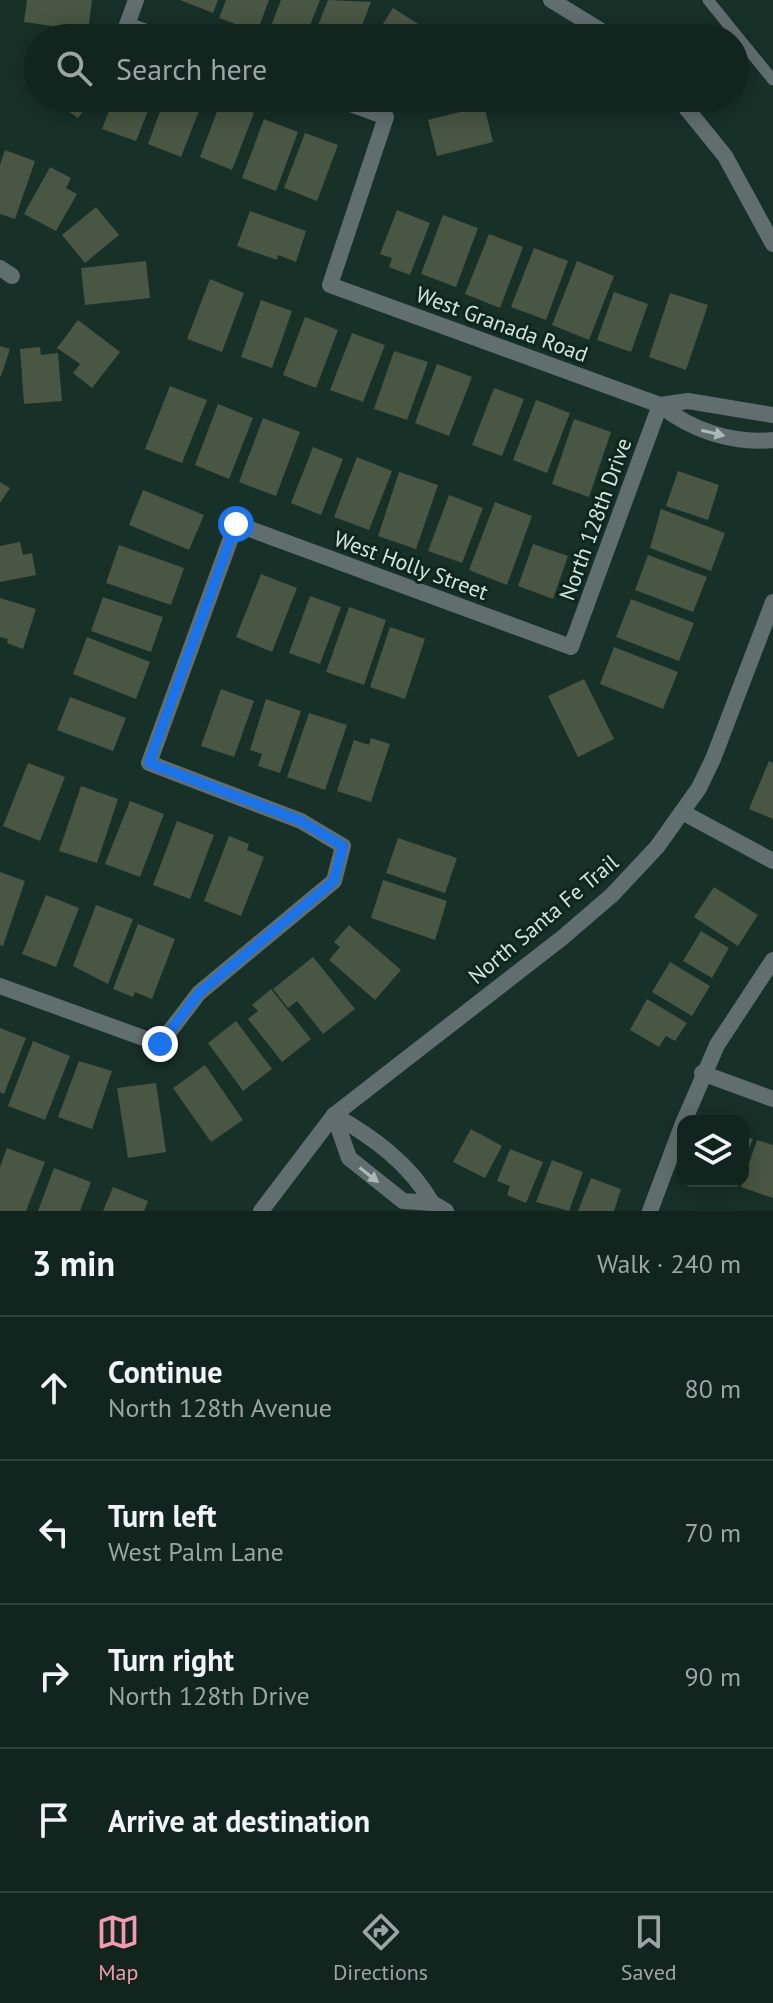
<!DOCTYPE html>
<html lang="en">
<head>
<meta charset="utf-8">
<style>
  body { margin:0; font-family:"PT Sans",sans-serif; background:#1a2c27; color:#f1f3f6 }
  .controls { position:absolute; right:24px; bottom:24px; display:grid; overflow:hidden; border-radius:16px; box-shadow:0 4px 20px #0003 }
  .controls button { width:72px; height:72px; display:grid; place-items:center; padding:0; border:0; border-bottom:2px solid #30413c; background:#11241e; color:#f1f3f6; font:40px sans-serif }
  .stop { position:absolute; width:24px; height:24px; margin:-18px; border:6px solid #1a73e8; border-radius:50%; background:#fff }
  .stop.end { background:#1a73e8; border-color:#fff; box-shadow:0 2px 8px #0008 }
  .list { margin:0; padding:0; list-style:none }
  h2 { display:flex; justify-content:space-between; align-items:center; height:104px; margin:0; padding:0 32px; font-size:34px }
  h2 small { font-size:26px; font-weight:400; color:#9ca4a4 }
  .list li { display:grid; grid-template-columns:52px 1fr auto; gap:24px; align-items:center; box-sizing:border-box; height:144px; padding:0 32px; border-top:2px solid #30413c }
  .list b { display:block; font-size:30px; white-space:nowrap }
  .list p { margin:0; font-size:26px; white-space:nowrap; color:#9ca4a4 }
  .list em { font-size:26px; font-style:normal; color:#9ca4a4 }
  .icon { flex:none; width:44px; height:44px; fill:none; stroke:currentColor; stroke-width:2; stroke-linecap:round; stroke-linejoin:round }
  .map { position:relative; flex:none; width:773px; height:1211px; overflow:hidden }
  .search { position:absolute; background:#11241e; box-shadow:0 4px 20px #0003; left:24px; right:24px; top:24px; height:88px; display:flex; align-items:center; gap:20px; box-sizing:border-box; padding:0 28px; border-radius:44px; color:#9ca4a4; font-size:30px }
  .sheet { height:680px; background:#11241e }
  nav { display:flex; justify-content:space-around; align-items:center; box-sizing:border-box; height:112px; border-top:2px solid #30413c; background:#11241e; font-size:22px; color:#9ca4a4 }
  nav a { display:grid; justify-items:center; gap:4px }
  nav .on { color:#f19ab1 }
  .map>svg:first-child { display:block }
  .building { fill:#495643 }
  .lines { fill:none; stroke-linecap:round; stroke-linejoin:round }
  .service { stroke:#616e6f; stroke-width:11 }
  .minor { stroke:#616e6f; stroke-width:16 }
  .tertiary { stroke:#616e6f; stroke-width:16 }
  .oneway { fill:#acbab6 }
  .route { stroke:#1a73e8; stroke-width:10 }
  .labels { text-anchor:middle; stroke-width:6; stroke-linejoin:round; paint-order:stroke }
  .street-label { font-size:22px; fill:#d5e3dd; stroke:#0d261e }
</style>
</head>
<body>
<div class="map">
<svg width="773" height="1211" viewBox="0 0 773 1211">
  <rect width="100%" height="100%" fill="#173028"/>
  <!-- building -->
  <g class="building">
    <polygon points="27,0 92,0 88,31 24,22"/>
    <polygon points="180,0 218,0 213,13"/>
    <polygon points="226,0 269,0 257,32 219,18"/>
    <polygon points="281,0 320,0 305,38 268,34"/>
    <polygon points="328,0 371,2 357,38 313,38"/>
    <polygon points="393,8 423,27 416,38 374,38"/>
    <polygon points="50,98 92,98 78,118"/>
    <polygon points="114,98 153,98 136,141 102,129"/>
    <polygon points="165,98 177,103 179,98 204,98 181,157 148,144"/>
    <polygon points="415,98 453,98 419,110"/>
    <polygon points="221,101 254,113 232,170 200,157"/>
    <polygon points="484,106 493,142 437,156 428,120"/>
    <polygon points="264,119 298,132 276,191 242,178"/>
    <polygon points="305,133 338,145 317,201 284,188"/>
    <polygon points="5,150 35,161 15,219 0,214 0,165"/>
    <polygon points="50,167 71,178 66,188 77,194 56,231 24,214"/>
    <polygon points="96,207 119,235 85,263 62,235"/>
    <polygon points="397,210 430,223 410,275 389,267 392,258 380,254"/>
    <polygon points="250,211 306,231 296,262 278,255 277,260 237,246"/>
    <polygon points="443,215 478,228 456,287 421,274"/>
    <polygon points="489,234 523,247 500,308 465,294"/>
    <polygon points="534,248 568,261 546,320 511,307"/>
    <polygon points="146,261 150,298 85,305 81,268"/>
    <polygon points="577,261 614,276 589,340 552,325"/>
    <polygon points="210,279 244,293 222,352 187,339"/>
    <polygon points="614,292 648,304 631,352 597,340"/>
    <polygon points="670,293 708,305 686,370 649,357"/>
    <polygon points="261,300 292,311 272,368 241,357"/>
    <polygon points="305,317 338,330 316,388 283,375"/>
    <polygon points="78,320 120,352 92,388 73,373 80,364 57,348"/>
    <polygon points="352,333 385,345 363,402 330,390"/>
    <polygon points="0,346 10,349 1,376 0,376"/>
    <polygon points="40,347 41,355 58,353 62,401 24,404 20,349"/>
    <polygon points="394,351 428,362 407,420 374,409"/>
    <polygon points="437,364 472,377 449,436 415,423"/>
    <polygon points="170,386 207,400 182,463 145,449"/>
    <polygon points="494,388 524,399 502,456 472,445"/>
    <polygon points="536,400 570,413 547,473 513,460"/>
    <polygon points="218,404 253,418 229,479 195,465"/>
    <polygon points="263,418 300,432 276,496 239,482"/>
    <polygon points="574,419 611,432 589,497 552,484"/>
    <polygon points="313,447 343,459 321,515 291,503"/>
    <polygon points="357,457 392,471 369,530 334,517"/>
    <polygon points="678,471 719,485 708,520 666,506"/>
    <polygon points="399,472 438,485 416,549 378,536"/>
    <polygon points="0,482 10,488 0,503"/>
    <polygon points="143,490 204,515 189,550 129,525"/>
    <polygon points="449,495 483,508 462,563 428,551"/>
    <polygon points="495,502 532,516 507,585 469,570"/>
    <polygon points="661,509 725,533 711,571 650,548"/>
    <polygon points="20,542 23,555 32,553 36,575 0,582 0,546"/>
    <polygon points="533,544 568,556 553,599 518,586"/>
    <polygon points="119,545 184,568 171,605 106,583"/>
    <polygon points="648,555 707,577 693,612 635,590"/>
    <polygon points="261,574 297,588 272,652 236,637"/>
    <polygon points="310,596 341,607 320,664 289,653"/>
    <polygon points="103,597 163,617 151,652 91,631"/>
    <polygon points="0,598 36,609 23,649 7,643 8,639 0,637"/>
    <polygon points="631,599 694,623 679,661 616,637"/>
    <polygon points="349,607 386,620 364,685 326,672"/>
    <polygon points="390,627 425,639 405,699 370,687"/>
    <polygon points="87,637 150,662 136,699 73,674"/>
    <polygon points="614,647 678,672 663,709 600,684"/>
    <polygon points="584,679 614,739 578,757 548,696"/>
    <polygon points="221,689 254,701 234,757 201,746"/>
    <polygon points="70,697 126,718 113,751 57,730"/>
    <polygon points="266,699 301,711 280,773 258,766 262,754 250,750"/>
    <polygon points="309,713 347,725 325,790 287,777"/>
    <polygon points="371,738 390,744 371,802 337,791 354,740 369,745"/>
    <polygon points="769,761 773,763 773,819 749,809"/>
    <polygon points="28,763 65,777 40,841 3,826"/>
    <polygon points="81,786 118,799 97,863 59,851"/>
    <polygon points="130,801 164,814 140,877 105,864"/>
    <polygon points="177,821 214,835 190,899 153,885"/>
    <polygon points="229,836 249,844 247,850 264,857 241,916 204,901"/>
    <polygon points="398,838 457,858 445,893 386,873"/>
    <polygon points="0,872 25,881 3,946 0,945"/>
    <polygon points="383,880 447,901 435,940 371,918"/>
    <polygon points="714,887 758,915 738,946 694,917"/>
    <polygon points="46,895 79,908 56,967 22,954"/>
    <polygon points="96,905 133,919 108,984 73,966"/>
    <polygon points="138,924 175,939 152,999 135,992 133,997 113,989"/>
    <polygon points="349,925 401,970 375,1000 329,960 340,947 334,942"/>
    <polygon points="701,931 729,948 712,978 683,961"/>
    <polygon points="313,957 355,1009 323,1034 297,1001 288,1008 273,989"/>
    <polygon points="670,962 710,986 692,1016 652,992"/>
    <polygon points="271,989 311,1039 282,1062 248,1019 258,1011 252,1005"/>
    <polygon points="647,999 687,1023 675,1041 666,1036 659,1047 630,1030"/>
    <polygon points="236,1021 272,1069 243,1091 208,1043"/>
    <polygon points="0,1028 26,1038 4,1094 0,1092"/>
    <polygon points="33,1041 70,1056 45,1120 8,1106"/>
    <polygon points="79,1061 112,1071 92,1129 58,1117"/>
    <polygon points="205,1065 243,1120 211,1142 173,1088"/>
    <polygon points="156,1083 166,1152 128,1158 117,1088"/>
    <polygon points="471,1129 502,1146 485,1178 453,1162"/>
    <polygon points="743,1135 753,1139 743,1163"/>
    <polygon points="757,1140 773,1145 773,1198 741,1187"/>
    <polygon points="7,1148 45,1162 26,1211 0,1211 0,1167"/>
    <polygon points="510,1149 543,1162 526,1203 507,1195 510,1186 497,1181"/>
    <polygon points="552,1160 583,1172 569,1211 536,1202"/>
    <polygon points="54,1168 91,1182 80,1211 38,1211"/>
    <polygon points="591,1178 621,1189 614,1211 578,1211"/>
    <polygon points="113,1187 148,1201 144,1211 103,1211"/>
  </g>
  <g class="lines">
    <!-- service -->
    <polyline class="service" points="708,0 773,80"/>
    <!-- minor -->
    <g class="minor">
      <polyline points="136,0 127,25 163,38"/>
      <path d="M 334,98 L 386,117 L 330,285 L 660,405 C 691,430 732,444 773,440"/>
      <polyline points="0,268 12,276"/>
      <polyline points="660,405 688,401 773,415"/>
      <polyline points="682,812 773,861"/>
      <polyline points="0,986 160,1044 199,993 334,881 343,846 301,821 149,763 236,524 571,647 660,405"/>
      <polyline points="702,1073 773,1099"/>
      <polyline points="334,1115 349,1158 403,1201 432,1203 446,1211"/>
      <path d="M 334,1115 C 373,1137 410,1164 432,1203"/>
      <polyline points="684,1121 717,1045 773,960"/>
      <polyline points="650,1211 683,1123"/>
    </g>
    <!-- tertiary -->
    <g class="tertiary">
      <polyline points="551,0 613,38"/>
      <polyline points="678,98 725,156 773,244"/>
      <polyline points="261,1211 334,1115 562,938 612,895 657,847 699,788 713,759 773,602"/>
    </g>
  </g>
  <!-- one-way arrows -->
  <defs><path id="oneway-solid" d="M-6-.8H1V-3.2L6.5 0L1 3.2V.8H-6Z" transform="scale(2)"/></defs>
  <g class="oneway">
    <use href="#oneway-solid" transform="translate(713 433) rotate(13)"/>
    <use href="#oneway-solid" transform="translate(369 1175) rotate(38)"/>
  </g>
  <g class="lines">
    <!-- route -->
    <polyline class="route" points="160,1044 199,993 334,881 343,846 301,821 149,763 236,524"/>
  </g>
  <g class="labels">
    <!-- street labels -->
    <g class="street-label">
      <text transform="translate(502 324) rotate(20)" y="8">West Granada Road</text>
      <text transform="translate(595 519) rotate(-70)" y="8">North 128th Drive</text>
      <text transform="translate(411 565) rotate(20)" y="8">West Holly Street</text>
      <text transform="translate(543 919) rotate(-40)" y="8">North Santa Fe Trail</text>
    </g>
  </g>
</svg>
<div class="controls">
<button><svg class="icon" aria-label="layers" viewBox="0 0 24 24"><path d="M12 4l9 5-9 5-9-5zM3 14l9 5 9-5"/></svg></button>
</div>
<div class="stop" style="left:236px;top:524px"></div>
<div class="stop end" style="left:160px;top:1044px"></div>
<div class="search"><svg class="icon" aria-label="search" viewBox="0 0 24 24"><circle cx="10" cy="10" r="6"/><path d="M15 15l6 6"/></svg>Search here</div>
</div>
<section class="sheet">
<h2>3 min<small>Walk · 240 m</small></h2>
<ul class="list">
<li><svg class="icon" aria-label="ahead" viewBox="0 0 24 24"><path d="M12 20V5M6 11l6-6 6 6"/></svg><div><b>Continue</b><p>North 128th Avenue</p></div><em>80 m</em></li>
<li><svg class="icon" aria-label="left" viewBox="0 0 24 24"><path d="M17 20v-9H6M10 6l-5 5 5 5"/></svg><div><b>Turn left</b><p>West Palm Lane</p></div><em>70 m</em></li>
<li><svg class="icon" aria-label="right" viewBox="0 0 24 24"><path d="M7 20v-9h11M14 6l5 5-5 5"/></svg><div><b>Turn right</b><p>North 128th Drive</p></div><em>90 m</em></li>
<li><svg class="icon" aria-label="arrive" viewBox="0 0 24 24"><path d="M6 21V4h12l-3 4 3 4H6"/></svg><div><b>Arrive at destination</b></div></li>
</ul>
</section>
<nav>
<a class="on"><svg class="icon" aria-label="map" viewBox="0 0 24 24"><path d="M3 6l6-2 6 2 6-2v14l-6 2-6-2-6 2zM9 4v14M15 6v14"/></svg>Map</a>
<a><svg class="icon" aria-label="directions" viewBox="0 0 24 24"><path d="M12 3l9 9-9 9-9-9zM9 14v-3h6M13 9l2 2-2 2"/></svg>Directions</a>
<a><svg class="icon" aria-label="saved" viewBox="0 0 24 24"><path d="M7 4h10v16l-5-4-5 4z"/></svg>Saved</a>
</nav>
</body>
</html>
